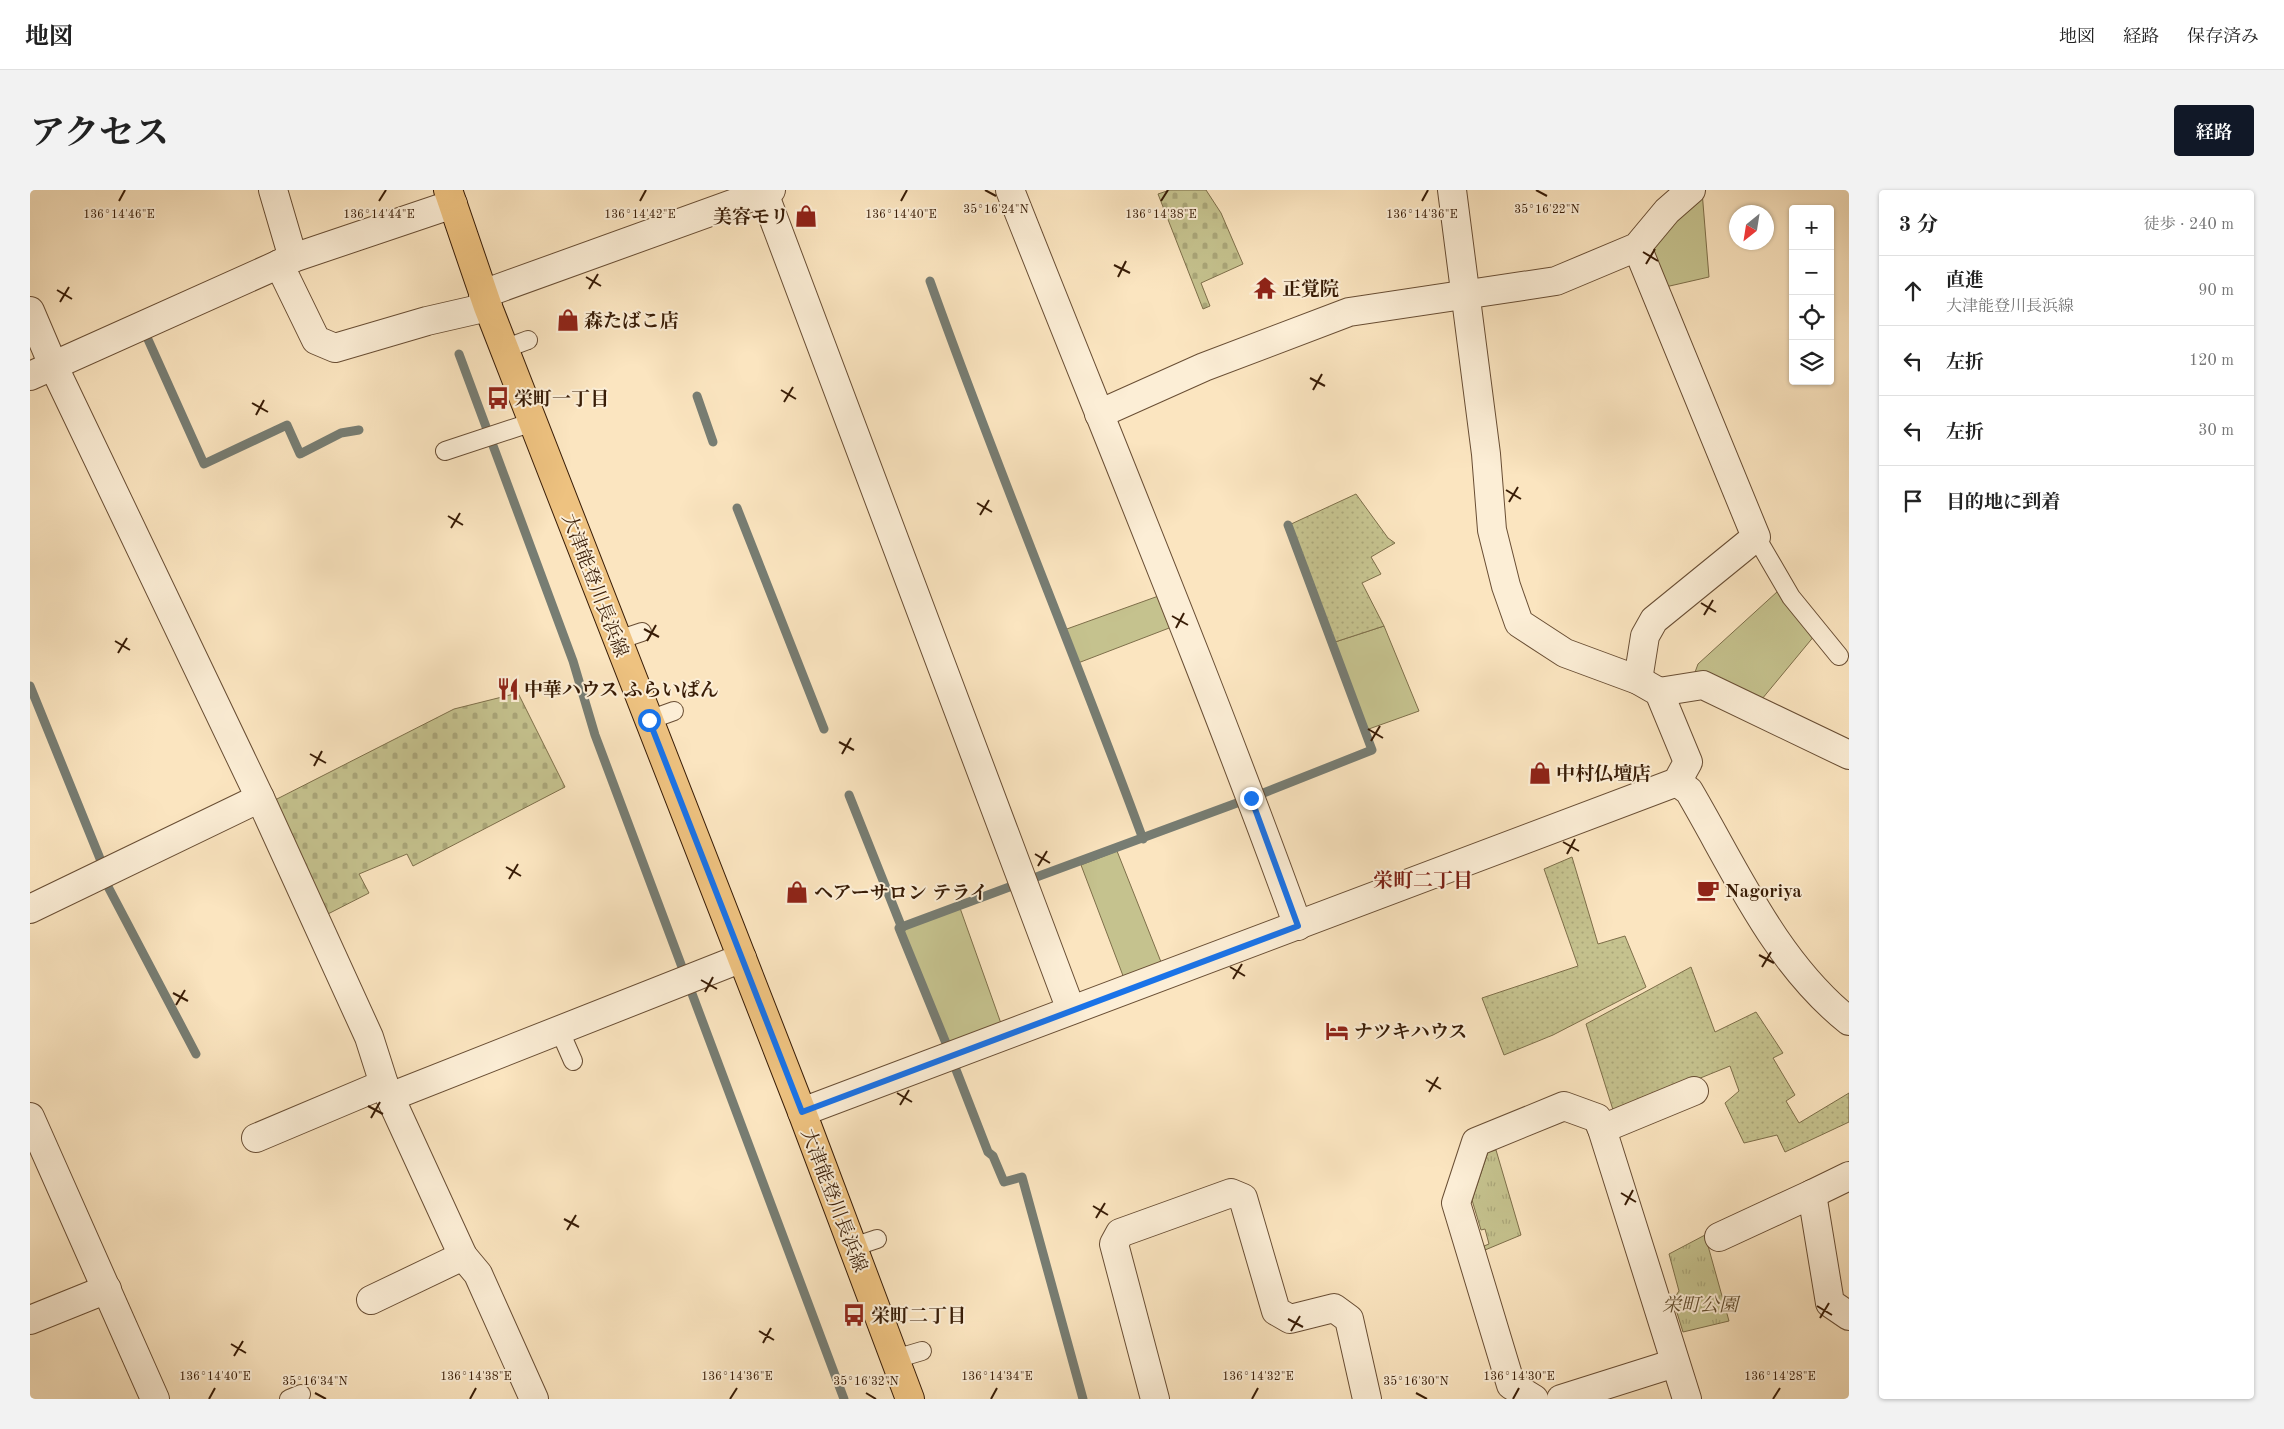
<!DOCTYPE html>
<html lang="ja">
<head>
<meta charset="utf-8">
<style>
  body { margin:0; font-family:"Old Standard TT","Noto Serif JP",serif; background:#f2f2f2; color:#222 }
  .controls { position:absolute; right:15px; top:15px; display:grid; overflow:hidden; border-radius:5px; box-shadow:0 1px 4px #0004 }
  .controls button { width:45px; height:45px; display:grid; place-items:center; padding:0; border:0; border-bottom:1px solid #e0e0e0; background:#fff; color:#222; font:25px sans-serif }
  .compass { position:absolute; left:1699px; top:15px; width:45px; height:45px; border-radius:50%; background:#fff; box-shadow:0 1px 4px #0004; rotate:210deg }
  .stop { position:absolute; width:15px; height:15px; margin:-11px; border:4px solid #1a73e8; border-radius:50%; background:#fff }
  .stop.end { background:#1a73e8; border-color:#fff; box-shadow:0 1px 5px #0008 }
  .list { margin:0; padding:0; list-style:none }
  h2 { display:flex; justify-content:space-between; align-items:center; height:65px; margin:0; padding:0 20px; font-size:21px }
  h2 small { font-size:16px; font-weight:400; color:#767676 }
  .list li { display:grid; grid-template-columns:32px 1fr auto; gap:15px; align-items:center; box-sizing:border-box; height:70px; padding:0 20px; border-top:1px solid #e0e0e0 }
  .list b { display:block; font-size:19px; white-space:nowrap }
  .list p { margin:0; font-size:16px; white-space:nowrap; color:#767676 }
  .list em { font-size:16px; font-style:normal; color:#767676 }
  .icon { flex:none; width:28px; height:28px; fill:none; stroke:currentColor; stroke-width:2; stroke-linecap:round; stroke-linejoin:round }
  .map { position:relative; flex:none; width:1819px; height:1209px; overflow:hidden; border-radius:5px }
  header { display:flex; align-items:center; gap:30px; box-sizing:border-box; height:70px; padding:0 25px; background:#fff; border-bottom:1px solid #e0e0e0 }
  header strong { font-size:24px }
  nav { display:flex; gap:28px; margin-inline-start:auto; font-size:18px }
  .intro { display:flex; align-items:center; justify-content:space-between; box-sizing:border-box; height:120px; padding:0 30px }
  h1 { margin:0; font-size:35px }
  .button { padding:12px 22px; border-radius:5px; background:#111827; color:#fff; font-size:18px; font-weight:700 }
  main { display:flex; gap:30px; padding:0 30px }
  aside { flex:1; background:#fff; border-radius:5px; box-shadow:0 1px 4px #0004 }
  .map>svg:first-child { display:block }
  .grass { fill:#c5c28e; stroke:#7e6f4a }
  .cemetery { fill:url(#cemetery-stones); stroke:#7e6f4a }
  .park { fill:url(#park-tufts); stroke:#7e6f4a }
  .garden { fill:url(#garden-dots); stroke:#7e6f4a }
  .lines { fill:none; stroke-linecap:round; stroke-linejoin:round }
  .stream { stroke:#777d73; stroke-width:9 }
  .service-casing { stroke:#694e34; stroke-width:20 }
  .minor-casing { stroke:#694e34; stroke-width:30 }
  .tertiary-casing { stroke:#694e34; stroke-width:30 }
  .primary-casing { stroke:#381c06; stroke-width:30 }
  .service { stroke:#fceed6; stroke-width:18 }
  .minor { stroke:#fceed6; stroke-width:28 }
  .tertiary { stroke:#fceed6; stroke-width:28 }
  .primary { stroke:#eec280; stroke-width:28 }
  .route { stroke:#1a73e8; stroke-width:6 }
  .ticks { fill:none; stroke:#381c06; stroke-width:2 }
  .labels { text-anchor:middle; stroke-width:4; stroke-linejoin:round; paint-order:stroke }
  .poi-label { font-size:19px; font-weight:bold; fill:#381c06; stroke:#fceed6; text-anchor:start }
  .street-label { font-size:19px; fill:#381c06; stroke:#fceed6 }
  .park-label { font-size:19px; font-style:italic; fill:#624e2f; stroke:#fceed6 }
  .neighbourhood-label { font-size:20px; font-weight:bold; fill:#7a1f14; stroke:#fceed6 }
  .ticks-label { font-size:12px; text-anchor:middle; fill:#381c06; stroke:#fceed6; stroke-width:4; stroke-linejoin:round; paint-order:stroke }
</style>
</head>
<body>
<header>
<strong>地図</strong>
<nav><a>地図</a><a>経路</a><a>保存済み</a></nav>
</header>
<div class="intro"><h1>アクセス</h1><a class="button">経路</a></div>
<main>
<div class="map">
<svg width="1819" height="1209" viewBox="0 0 1819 1209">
  <defs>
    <pattern id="cemetery-stones" width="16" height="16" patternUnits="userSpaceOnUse" patternTransform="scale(1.25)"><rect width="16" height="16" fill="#c5c28e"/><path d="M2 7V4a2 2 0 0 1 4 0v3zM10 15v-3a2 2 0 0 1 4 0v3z" fill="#aaa679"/></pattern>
    <pattern id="park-tufts" width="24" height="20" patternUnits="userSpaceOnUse" patternTransform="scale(1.25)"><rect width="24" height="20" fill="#c5c28e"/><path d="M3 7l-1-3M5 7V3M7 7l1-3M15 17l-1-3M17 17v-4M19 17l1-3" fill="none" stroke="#aaa679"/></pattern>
    <pattern id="garden-dots" width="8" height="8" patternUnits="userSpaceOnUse" patternTransform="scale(1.25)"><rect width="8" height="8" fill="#c5c28e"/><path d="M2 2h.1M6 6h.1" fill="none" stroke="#aaa679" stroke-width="1.8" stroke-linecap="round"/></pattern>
  </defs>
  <rect width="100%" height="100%" fill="#fbe5c0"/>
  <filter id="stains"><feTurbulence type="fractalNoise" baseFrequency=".004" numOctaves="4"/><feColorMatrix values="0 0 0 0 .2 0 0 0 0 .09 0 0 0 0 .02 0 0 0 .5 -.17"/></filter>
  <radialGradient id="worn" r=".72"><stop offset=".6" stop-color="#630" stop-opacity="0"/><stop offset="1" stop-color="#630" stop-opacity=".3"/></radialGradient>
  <!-- grass -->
  <g class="grass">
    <polygon points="1672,1 1679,87 1631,98 1612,57"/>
    <polygon points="1748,401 1785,445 1727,515 1664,485 1668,474"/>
    <polygon points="1134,404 1147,435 1048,473 1034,440"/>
    <polygon points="1354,436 1389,521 1336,540 1305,452"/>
    <polygon points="1087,661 1133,777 1095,791 1051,675"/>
    <polygon points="930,718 973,839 919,858 872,739"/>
  </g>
  <!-- cemetery -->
  <g class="cemetery">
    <polygon points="1140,0 1176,0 1191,23 1213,74 1171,93 1180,116 1173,119 1128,4"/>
    <polygon points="488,503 535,597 383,676 377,664 329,684 339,703 294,726 243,611 424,519"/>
  </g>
  <!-- park -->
  <g class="park">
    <polygon points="1466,960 1491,1045 1455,1060 1454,1056 1459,1054 1455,1039 1451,1040 1442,1010 1458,962"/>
    <polygon points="1675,1045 1699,1131 1653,1142 1643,1110 1649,1101 1639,1064"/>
  </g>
  <!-- garden -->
  <g class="garden">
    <polygon points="1326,304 1358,348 1365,353 1341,367 1351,384 1332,393 1354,436 1305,452 1259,335"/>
    <polygon points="1542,667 1568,754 1595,746 1616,797 1523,845 1474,865 1452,808 1548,776 1514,679"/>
    <polygon points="1661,777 1685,842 1726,822 1753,863 1743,868 1765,905 1756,911 1769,933 1819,903 1819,932 1755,962 1747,945 1714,953 1695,913 1709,901 1700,876 1584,923 1556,834"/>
  </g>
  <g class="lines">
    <!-- stream -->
    <g class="stream">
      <path d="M 900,91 C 967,279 1044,462 1113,649"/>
      <polyline points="116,145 174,274 257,235 270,264 311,243 329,240"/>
      <polyline points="429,164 543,471 565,545 814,1209"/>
      <polyline points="667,206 683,252"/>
      <polyline points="707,318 794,539"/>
      <polyline points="0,496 73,676"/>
      <polyline points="1231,604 1342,560 1258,335"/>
      <polyline points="819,605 872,738"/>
      <polyline points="1001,689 1215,610"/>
      <polyline points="75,691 166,864"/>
      <polyline points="918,858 869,738 982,696"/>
      <polyline points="923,872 958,962 963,966 974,992 992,987 1053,1209"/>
    </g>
    <defs>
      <g id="service">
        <polyline points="474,159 498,150"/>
        <polyline points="415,261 503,232"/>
        <polyline points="1726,347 1761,407 1809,466"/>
        <polyline points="588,450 612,442"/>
        <polyline points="619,530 644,521"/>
        <polyline points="529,839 543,871"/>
        <polyline points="823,1057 847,1049"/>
        <polyline points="865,1169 892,1161"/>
        <polyline points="259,1209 271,1204"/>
      </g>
      <g id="minor">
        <polyline points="243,0 263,68"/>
        <path d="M 980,0 C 1077,245 1178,488 1268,736"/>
        <polyline points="734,3 1041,820"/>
        <polyline points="1607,57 1726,347 1624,430 1615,446 1608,490"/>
        <polyline points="249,74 286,150 305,158 397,131 458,117"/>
        <polyline points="453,104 741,0"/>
        <polyline points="0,121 23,175 230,608 339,847 354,894 433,1066 448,1084 504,1209"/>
        <polyline points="1069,224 1174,177 1319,122 1526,91 1607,57 1637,21 1661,0"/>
        <polyline points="1629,502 1673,495 1819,565"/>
        <path d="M 1647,592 L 1659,601 C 1706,681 1745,772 1819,831"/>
        <polyline points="0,719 230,608"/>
        <polyline points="360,907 712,768"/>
        <polyline points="772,922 1647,592 1658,572 1629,502 1608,490 1535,463 1489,433 1476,396 1462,340 1456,264 1422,0"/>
        <polyline points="0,927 125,1209"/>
        <polyline points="1572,939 1664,901"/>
        <polyline points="226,948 354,894"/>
        <polyline points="1782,1004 1819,986"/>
        <polyline points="1689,1047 1782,1004 1800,1113 1819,1126"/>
        <polyline points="341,1110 433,1066"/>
        <polyline points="0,1130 77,1099"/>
        <polyline points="1125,1209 1084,1054 1090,1043 1201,1003 1213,1008 1246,1121 1260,1129 1304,1118 1319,1129 1337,1209"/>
        <polyline points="1504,1209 1481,1195 1426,1013 1446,952 1534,916 1567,928 1572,939 1657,1209"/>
        <polyline points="1531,1209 1645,1173"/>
      </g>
      <polyline id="tertiary" points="0,186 263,68 423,14"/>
      <polyline id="primary" points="418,0 458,117 772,922 880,1209"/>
    </defs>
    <!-- service casing -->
    <use href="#service" class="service-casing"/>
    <!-- minor casing -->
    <use href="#minor" class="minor-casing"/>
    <!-- tertiary casing -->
    <use href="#tertiary" class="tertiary-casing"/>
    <!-- primary casing -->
    <use href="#primary" class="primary-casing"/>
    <!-- service -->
    <use href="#service" class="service"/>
    <!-- minor -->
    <use href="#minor" class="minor"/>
    <!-- tertiary -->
    <use href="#tertiary" class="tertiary"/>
    <!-- primary -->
    <use href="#primary" class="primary"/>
  </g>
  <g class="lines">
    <!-- route -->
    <polyline class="route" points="619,530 772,922 1268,736 1221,608"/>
  </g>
  <!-- ticks -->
  <path class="ticks" d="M 955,0 L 966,6M 1506,0 L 1517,6M 89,11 L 95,0M 349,11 L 356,0M 610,11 L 616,0M 871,11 L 877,0M 1131,11 L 1138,0M 1392,11 L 1398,0M 1613,62 L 1628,71M 1616,74 L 1625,59M 1084,75 L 1100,83M 556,87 L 571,96M 1088,87 L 1096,71M 559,99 L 568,84M 27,100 L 42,109M 30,112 L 39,97M 1280,188 L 1295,196M 751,200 L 766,209M 1283,200 L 1292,184M 754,212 L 763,197M 222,213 L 238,222M 226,225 L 234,210M 1476,300 L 1491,309M 1479,312 L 1488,297M 947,313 L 962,322M 950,325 L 959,310M 418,326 L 433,335M 421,338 L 430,323M 1671,413 L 1686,422M 1674,425 L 1683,410M 1142,426 L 1158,435M 1146,438 L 1154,423M 614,439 L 629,447M 85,451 L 100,460M 617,451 L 626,435M 88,463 L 97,448M 1338,539 L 1353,548M 1341,551 L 1350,536M 809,552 L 824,560M 280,564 L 296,573M 812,564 L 821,548M 284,576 L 292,561M 1533,652 L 1549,661M 1005,664 L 1020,673M 1537,664 L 1545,649M 1008,676 L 1017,661M 476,677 L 491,686M 479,689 L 488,674M 1729,765 L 1744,773M 1200,777 L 1215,786M 1732,777 L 1741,762M 1203,789 L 1212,774M 671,790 L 687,799M 675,802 L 683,787M 143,803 L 158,811M 146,815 L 155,800M 1396,890 L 1411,899M 1399,902 L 1408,887M 867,903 L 882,912M 870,915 L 879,900M 338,916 L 353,924M 341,928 L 350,912M 1591,1003 L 1606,1012M 1595,1015 L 1603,1000M 1063,1016 L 1078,1025M 1066,1028 L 1075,1013M 534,1029 L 549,1037M 537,1040 L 546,1025M 1787,1116 L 1802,1125M 1790,1128 L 1799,1113M 1258,1129 L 1273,1137M 729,1141 L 744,1150M 1261,1141 L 1270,1126M 733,1153 L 741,1138M 201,1154 L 216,1163M 204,1166 L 213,1151M 285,1203 L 296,1209M 836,1203 L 846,1209M 1386,1203 L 1397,1209M 179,1209 L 185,1198M 440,1209 L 446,1198M 700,1209 L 707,1198M 961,1209 L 967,1198M 1222,1209 L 1228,1198M 1483,1209 L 1489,1198M 1743,1209 L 1750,1198"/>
  <!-- icons -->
  <defs>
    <symbol id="shop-bare" viewBox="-9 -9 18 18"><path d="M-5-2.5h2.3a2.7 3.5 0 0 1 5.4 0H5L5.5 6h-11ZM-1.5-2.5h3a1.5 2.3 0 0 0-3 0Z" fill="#8f2418" stroke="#fceed6" stroke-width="2.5" paint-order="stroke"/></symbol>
    <symbol id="temple-bare" viewBox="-9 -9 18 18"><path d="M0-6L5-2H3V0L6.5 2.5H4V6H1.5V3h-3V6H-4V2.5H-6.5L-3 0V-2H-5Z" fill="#8f2418" stroke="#fceed6" stroke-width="2.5" paint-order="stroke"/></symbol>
    <symbol id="bus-bare" viewBox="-9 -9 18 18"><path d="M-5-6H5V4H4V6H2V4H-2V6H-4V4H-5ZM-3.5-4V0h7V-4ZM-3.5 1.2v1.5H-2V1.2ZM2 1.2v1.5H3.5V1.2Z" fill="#8f2418" stroke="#fceed6" stroke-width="2.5" paint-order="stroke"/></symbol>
    <symbol id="restaurant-bare" viewBox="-9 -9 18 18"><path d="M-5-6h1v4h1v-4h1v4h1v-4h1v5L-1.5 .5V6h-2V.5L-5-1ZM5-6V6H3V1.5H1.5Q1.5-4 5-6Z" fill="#8f2418" stroke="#fceed6" stroke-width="2.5" paint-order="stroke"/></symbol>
    <symbol id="cafe-bare" viewBox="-9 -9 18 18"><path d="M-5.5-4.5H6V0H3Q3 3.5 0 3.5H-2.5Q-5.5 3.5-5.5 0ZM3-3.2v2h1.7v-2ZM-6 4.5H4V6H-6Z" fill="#8f2418" stroke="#fceed6" stroke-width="2.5" paint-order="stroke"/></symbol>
    <symbol id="hotel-bare" viewBox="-9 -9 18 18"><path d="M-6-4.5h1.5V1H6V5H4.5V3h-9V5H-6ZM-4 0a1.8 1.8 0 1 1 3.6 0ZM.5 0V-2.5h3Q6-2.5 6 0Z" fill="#8f2418" stroke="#fceed6" stroke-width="2.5" paint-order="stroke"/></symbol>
  </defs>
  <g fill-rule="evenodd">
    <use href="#shop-bare" x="760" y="10" width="32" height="32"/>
    <use href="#temple-bare" x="1219" y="82" width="32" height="32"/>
    <use href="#shop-bare" x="522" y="114" width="32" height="32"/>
    <use href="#bus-bare" x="452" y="192" width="32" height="32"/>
    <use href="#restaurant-bare" x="462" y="483" width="32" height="32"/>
    <use href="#shop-bare" x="1494" y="567" width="32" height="32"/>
    <use href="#cafe-bare" x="1662" y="684" width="32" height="32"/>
    <use href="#shop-bare" x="751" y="686" width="32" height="32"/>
    <use href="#hotel-bare" x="1291" y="825" width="32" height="32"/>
    <use href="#bus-bare" x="808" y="1109" width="32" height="32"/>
  </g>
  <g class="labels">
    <!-- poi labels -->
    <g class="poi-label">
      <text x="759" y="33" text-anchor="end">美容モリ</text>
      <text x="1252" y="105">正覚院</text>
      <text x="554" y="137">森たばこ店</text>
      <text x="484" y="215">栄町一丁目</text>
      <text x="494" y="506">中華ハウス ふらいぱん</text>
      <text x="1526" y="590">中村仏壇店</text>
      <text x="1695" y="707">Nagoriya</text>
      <text x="784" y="709">ヘアーサロン テライ</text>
      <text x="1324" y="848">ナツキハウス</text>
      <text x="841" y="1132">栄町二丁目</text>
    </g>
    <!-- street labels -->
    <g class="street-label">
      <text transform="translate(566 395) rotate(69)" y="7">大津能登川長浜線</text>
      <text transform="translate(805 1010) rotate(69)" y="7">大津能登川長浜線</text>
    </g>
    <!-- park labels -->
    <g class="park-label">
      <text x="1670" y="1121">栄町公園</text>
    </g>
    <!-- neighbourhood labels -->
    <g class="neighbourhood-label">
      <text x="1393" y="697">栄町二丁目</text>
    </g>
  </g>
  <g class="ticks-label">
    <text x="966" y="23">35°16'24"N</text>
    <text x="1517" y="23">35°16'22"N</text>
    <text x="89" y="28">136°14'46"E</text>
    <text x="349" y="28">136°14'44"E</text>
    <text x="610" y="28">136°14'42"E</text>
    <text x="871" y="28">136°14'40"E</text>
    <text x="1131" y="28">136°14'38"E</text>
    <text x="1392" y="28">136°14'36"E</text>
    <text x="185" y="1190">136°14'40"E</text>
    <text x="446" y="1190">136°14'38"E</text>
    <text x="707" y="1190">136°14'36"E</text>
    <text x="967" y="1190">136°14'34"E</text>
    <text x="1228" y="1190">136°14'32"E</text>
    <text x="1489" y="1190">136°14'30"E</text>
    <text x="1750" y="1190">136°14'28"E</text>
    <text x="285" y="1195">35°16'34"N</text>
    <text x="836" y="1195">35°16'32"N</text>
    <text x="1386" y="1195">35°16'30"N</text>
  </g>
  <rect width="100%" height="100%" filter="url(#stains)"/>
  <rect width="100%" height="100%" fill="url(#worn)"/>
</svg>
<div class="controls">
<button>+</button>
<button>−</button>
<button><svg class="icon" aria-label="locate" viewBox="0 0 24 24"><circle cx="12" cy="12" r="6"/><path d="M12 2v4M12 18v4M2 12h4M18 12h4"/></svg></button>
<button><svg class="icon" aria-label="layers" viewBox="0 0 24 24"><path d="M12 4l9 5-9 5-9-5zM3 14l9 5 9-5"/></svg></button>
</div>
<svg class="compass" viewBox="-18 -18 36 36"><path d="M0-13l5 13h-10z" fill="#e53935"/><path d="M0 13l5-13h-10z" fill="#767676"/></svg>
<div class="stop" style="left:619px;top:530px"></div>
<div class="stop end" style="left:1221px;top:608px"></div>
</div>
<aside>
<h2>3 分<small>徒歩 · 240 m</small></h2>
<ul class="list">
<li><svg class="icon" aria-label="ahead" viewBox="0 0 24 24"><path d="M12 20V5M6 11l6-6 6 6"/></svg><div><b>直進</b><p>大津能登川長浜線</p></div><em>90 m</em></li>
<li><svg class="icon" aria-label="left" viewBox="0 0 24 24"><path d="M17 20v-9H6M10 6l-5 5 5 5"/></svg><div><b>左折</b></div><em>120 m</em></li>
<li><svg class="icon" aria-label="left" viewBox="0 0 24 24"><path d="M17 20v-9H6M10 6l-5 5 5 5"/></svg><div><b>左折</b></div><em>30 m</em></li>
<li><svg class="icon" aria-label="arrive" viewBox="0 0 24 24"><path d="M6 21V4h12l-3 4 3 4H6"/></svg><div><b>目的地に到着</b></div></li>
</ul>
</aside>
</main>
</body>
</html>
